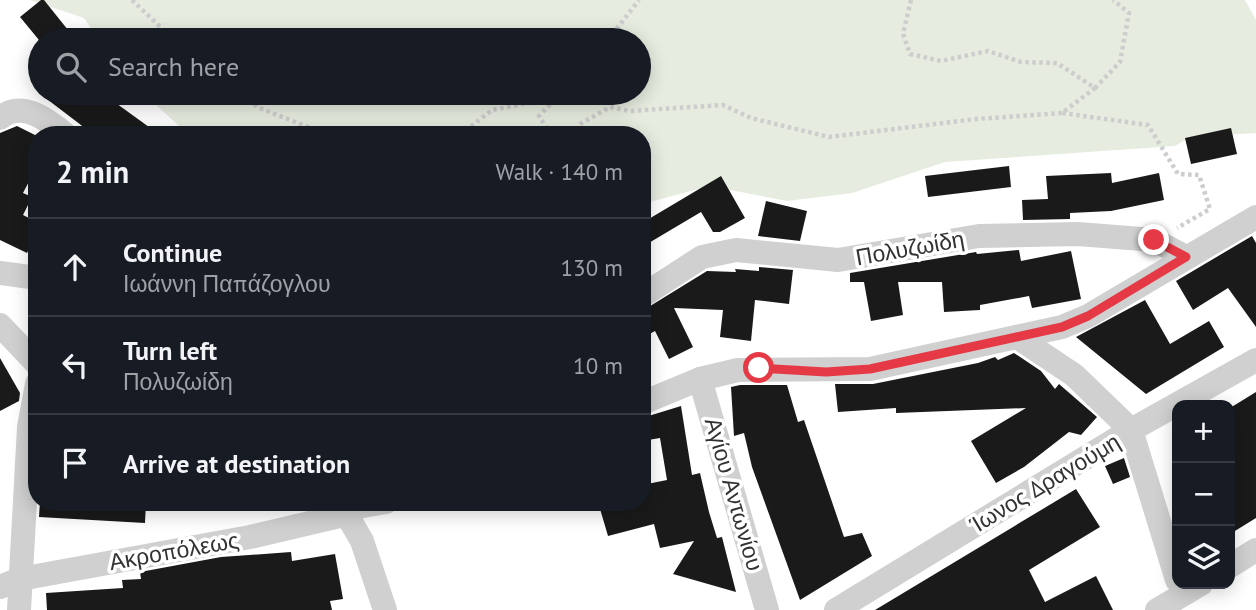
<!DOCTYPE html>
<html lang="en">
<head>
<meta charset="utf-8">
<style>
  body { margin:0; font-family:"PT Sans",sans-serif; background:#242831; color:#f1f3f6 }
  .controls { position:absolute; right:21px; bottom:21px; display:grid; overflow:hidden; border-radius:14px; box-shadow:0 4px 18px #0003 }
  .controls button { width:63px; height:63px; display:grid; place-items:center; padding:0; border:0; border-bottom:2px solid #363941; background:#171b24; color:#f1f3f6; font:35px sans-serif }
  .stop { position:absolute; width:21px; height:21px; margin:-16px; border:5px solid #e63946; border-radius:50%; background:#fff }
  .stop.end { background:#e63946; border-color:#fff; box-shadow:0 2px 7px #0008 }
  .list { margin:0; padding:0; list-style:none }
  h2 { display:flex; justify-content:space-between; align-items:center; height:91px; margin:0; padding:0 28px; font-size:30px }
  h2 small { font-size:23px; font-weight:400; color:#9ea1a6 }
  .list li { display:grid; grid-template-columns:46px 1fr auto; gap:21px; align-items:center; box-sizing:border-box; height:98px; padding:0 28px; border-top:2px solid #363941 }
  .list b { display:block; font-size:26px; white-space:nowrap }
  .list p { margin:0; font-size:23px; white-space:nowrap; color:#9ea1a6 }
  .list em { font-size:23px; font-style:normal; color:#9ea1a6 }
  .icon { flex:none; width:38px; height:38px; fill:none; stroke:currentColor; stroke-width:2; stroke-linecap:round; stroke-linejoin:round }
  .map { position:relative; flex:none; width:1256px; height:610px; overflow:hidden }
  .search { position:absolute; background:#171b24; box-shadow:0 4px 18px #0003; left:28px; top:28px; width:623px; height:77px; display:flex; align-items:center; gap:18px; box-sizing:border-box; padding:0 24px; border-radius:38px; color:#9ea1a6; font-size:26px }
  .panel { position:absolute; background:#171b24; box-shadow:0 4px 18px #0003; left:28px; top:126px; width:623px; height:385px; border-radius:28px }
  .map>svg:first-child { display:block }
  .green { fill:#e6ecdf }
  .building { fill:#1a1a1a }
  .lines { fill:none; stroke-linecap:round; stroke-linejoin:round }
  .path { stroke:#cdcdcd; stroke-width:4.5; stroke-dasharray:3.5 3.5; stroke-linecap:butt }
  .minor { stroke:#d0d0d0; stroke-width:24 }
  .route { stroke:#e63946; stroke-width:9 }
  .labels { text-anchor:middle; stroke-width:7; stroke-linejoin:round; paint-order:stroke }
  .street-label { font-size:23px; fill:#333; stroke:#fff }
</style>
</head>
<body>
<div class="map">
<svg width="1256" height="610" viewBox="0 0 1256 610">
  <rect width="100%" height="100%" fill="#fff"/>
  <!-- green -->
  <polygon class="green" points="30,0 1245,0 1256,20 1256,133 1190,137 1175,146 945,162 852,193 787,201 710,186 642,204 642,135 189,135 143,93 639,93 639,40 99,40 84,18"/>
  <!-- building -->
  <g class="building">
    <polygon points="41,0 44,0 76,40 39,40 20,17"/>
    <polygon points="39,93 102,93 160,135 94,135"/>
    <polygon points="17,126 37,136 37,166 23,193 32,197 23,215 37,222 37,233 27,253 0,240 0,133"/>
    <polygon points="1231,128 1237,154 1191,164 1185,138"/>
    <polygon points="1009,166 1011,187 928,197 925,176"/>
    <polygon points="1111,173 1112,183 1159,173 1164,200 1111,211 1070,213 1070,219 1023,220 1022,200 1048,199 1046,176"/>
    <polygon points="721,176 745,218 720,232 713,232 701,212 642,247 642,223"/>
    <polygon points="766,201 807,211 800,241 758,236"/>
    <polygon points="1252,236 1256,243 1256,327 1228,288 1193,310 1176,281"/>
    <polygon points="1019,250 1021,261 1071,251 1081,299 1032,308 1029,296 980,305 980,310 944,312 942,282 898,282 903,315 871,321 864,282 850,282 850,273 976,252 977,254"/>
    <polygon points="759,267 793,270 789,304 755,300 751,341 720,337 723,310 674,308 693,347 669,359 655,331 642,338 642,311 707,271 736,272 735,269 759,271"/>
    <polygon points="1145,300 1170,344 1209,321 1224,347 1146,394 1076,337"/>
    <polygon points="1014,353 1041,371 1055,389 1059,384 1097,417 1081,435 1069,432 1024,467 996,483 971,441 1026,408 896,413 896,408 838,412 835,384 873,384 978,363 995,357 998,360"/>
    <polygon points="0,358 20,393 19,401 0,411"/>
    <polygon points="740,385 787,385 798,422 804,420 844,537 862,533 872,556 800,600 752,467 744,433 734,436 731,387"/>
    <polygon points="1256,392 1256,518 1230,534 1230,408"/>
    <polygon points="681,406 692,475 700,473 709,512 717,538 722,537 736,592 673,574 694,541 660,548 654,524 608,536 598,502 642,502 642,485 667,480 660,438 642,441 642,418"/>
    <polygon points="1124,458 1130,477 1113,484 1105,466"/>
    <polygon points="1076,489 1100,527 1029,570 1045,602 1096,576 1113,610 875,610"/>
    <polygon points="40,502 146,502 145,523 39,517"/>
    <polygon points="291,552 292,561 335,554 343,599 330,601 332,610 47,610 46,593 123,588 122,580 141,579 140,572 221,557"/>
  </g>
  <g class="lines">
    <!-- path -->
    <g class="path">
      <polyline points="132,0 174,40"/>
      <polyline points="911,0 903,34 910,54 941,61 988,51 1021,62 1057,63 1095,88 1062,113 1148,125 1178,174 1199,175 1210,209 1177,228"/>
      <polyline points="608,40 639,0"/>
      <polyline points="1095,88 1120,62 1129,13 1113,0"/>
      <polyline points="246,93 257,107 328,135"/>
      <polyline points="460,135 492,110 558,97"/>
      <polyline points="551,135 539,116 561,93"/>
      <polyline points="571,135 580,124 610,107 629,111 723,105 751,118 829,137 976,119 1062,113"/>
    </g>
    <!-- minor -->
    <g class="minor">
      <path d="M 0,118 C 22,100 47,119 66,135"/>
      <polyline points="0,273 37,278"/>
      <polyline points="642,296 702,257 736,250 838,260 979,236 1078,234 1154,240 1186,257"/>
      <polyline points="0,325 37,364"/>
      <polyline points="1017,337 1074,375 1131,430 1177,580"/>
      <polyline points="700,379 767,610"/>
      <polyline points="642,403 700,379 738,370 870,369 1062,327 1088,316 1256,217"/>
      <polyline points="318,502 352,508 386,502"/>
      <polyline points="343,508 362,541 385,610"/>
      <polyline points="1230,566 1256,550"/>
      <polyline points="0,587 20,579 250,537 348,514"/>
      <polyline points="19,610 29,427 37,384"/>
      <polyline points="836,610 1131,430 1256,360"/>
      <polyline points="1157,610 1201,584"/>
    </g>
  </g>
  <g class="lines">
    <!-- route -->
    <polyline class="route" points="759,368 826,372 870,369 1062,327 1088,316 1186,257 1154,240"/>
  </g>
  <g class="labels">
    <!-- street labels -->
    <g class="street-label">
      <text transform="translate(910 248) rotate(-10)" y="8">Πολυζωίδη</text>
      <text transform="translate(1045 483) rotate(-31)" y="8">Ίωνος Δραγούμη</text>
      <text transform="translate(734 494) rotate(74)" y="8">Αγίου Αντωνίου</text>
      <text transform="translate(174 551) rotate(-10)" y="8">Ακροπόλεως</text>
    </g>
  </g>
</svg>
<div class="controls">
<button>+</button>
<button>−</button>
<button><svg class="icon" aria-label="layers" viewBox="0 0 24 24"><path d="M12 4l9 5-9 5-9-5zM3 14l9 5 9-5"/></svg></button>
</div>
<div class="stop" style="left:759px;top:368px"></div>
<div class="stop end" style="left:1154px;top:240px"></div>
<div class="search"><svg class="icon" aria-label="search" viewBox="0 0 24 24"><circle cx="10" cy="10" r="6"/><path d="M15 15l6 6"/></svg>Search here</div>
<section class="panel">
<h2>2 min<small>Walk · 140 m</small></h2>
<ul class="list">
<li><svg class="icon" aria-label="ahead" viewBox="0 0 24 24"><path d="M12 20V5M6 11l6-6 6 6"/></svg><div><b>Continue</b><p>Ιωάννη Παπάζογλου</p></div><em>130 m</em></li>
<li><svg class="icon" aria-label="left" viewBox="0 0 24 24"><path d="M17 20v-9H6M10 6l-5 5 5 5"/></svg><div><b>Turn left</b><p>Πολυζωίδη</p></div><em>10 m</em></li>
<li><svg class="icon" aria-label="arrive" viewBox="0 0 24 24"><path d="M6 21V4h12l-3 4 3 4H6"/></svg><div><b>Arrive at destination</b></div></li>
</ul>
</section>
</div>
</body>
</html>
